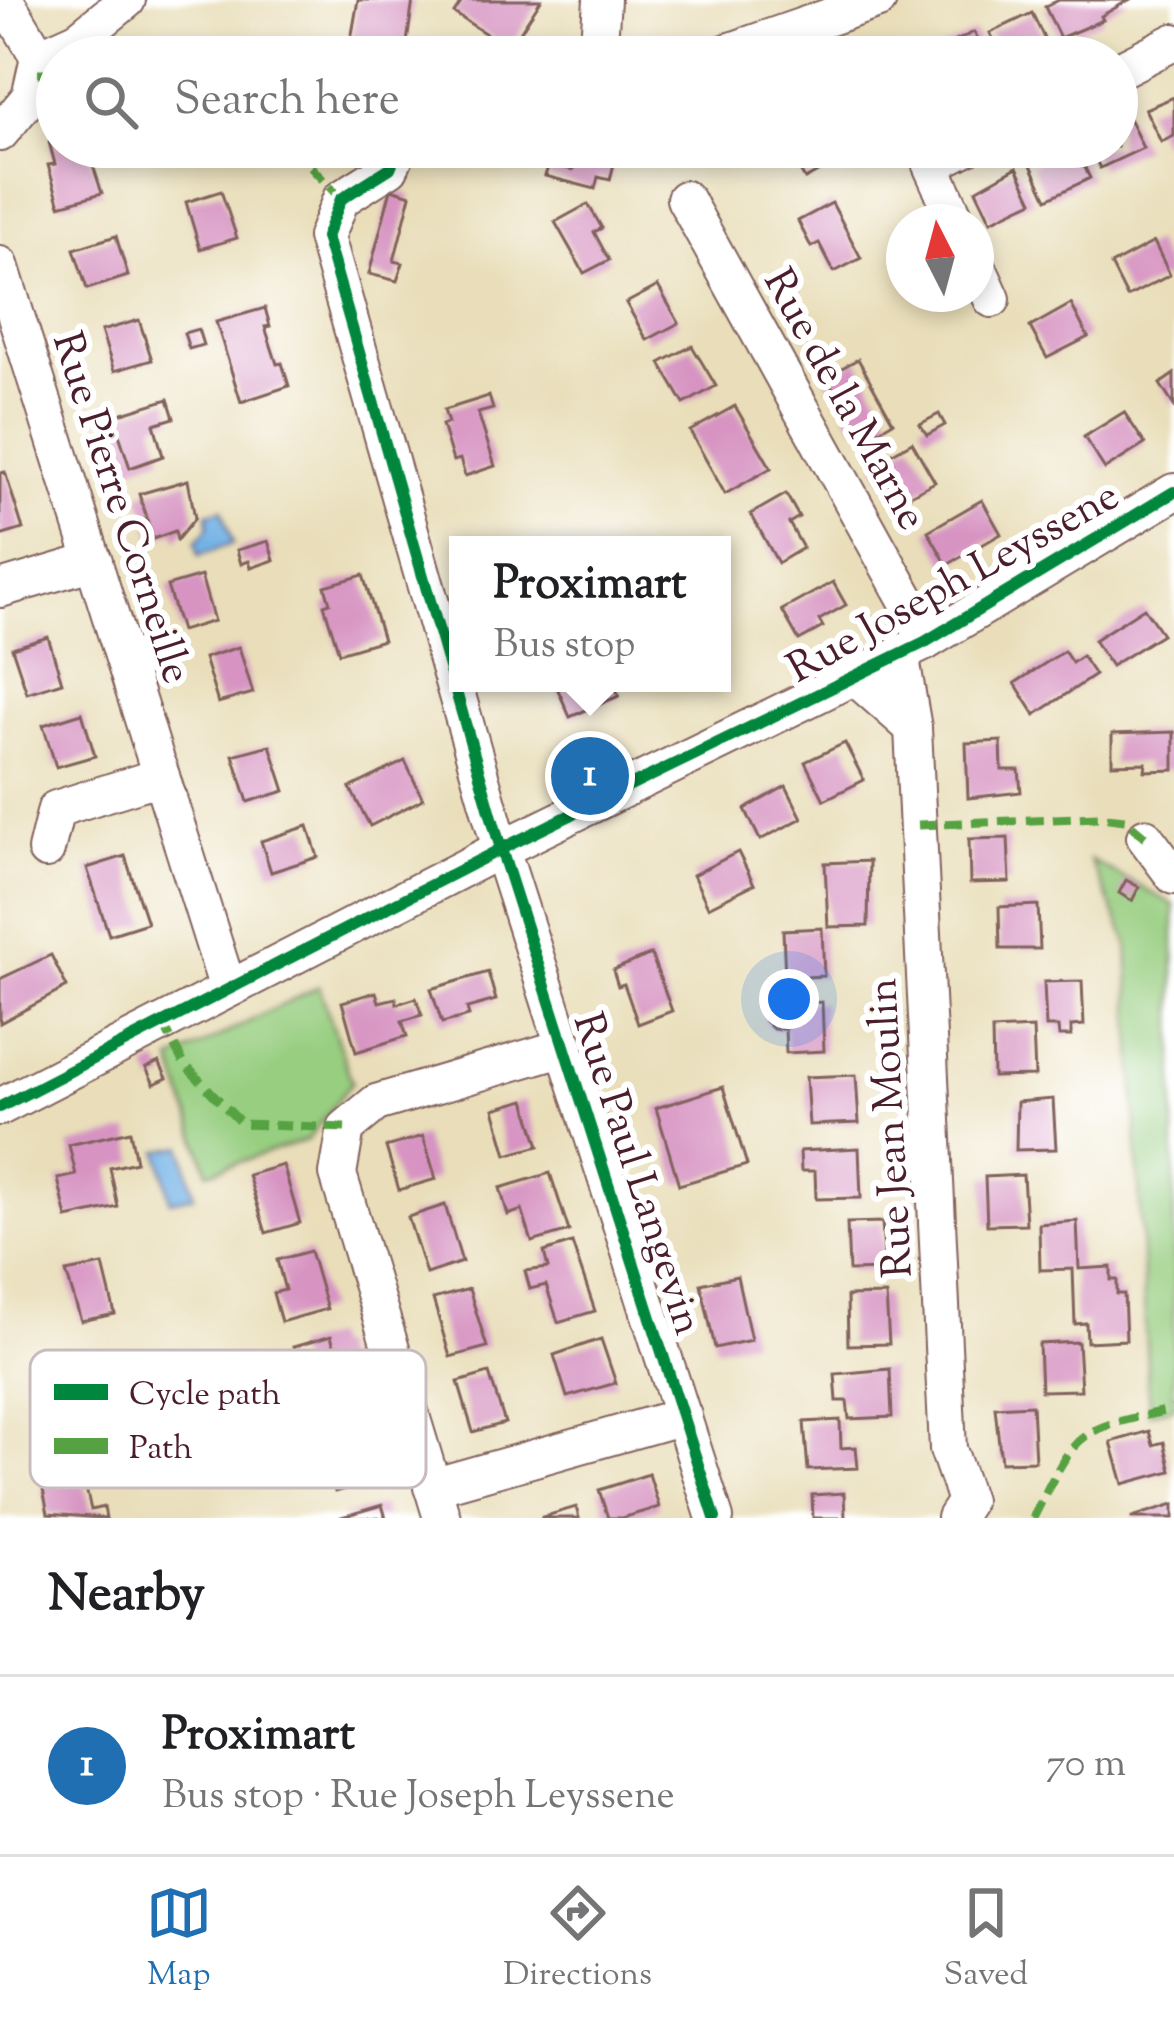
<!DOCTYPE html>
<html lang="en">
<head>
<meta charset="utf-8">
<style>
  body { margin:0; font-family:"Sorts Mill Goudy",serif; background:#f2f2f2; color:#202124 }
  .compass { position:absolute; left:886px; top:204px; width:108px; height:108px; border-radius:50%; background:#fff; box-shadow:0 6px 18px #0003; rotate:354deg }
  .you { position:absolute; left:789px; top:999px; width:42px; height:42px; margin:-30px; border:9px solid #fff; border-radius:50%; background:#1a73e8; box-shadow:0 0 0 18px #1a73e833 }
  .badge { display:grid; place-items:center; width:78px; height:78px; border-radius:50%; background:#1f6fb2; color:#fff; font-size:39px; font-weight:700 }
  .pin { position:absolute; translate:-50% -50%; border:6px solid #fff; box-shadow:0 3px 12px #0006 }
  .popup { position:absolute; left:449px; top:536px; width:282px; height:156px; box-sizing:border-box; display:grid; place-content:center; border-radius:0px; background:#fff; filter:drop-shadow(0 3px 9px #0005); font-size:39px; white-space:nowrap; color:#757577 }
  .popup b { font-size:45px; color:#202124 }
  .popup::after { content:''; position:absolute; left:50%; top:100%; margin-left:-24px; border:24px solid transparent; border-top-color:#fff }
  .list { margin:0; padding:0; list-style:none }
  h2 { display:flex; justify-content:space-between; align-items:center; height:156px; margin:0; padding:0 48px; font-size:51px }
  h2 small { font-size:39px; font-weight:400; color:#757577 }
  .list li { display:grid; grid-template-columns:78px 1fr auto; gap:36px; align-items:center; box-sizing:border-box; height:180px; padding:0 48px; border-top:3px solid #e0e0e0 }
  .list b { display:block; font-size:45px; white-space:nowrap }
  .list p { margin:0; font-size:39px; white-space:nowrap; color:#757577 }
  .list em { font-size:39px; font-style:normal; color:#757577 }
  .icon { flex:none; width:66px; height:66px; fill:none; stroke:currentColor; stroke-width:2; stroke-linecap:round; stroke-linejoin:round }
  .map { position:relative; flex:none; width:1174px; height:1518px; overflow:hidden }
  .search { position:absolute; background:#fff; box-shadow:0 6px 18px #0003; left:36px; right:36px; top:36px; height:132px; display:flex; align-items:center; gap:30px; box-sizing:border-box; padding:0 42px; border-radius:66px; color:#757577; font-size:45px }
  .sheet { height:336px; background:#fff }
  nav { display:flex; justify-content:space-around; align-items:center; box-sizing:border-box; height:168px; border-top:3px solid #e0e0e0; background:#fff; font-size:33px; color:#757577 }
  nav a { display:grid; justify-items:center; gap:6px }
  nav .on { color:#1f6fb2 }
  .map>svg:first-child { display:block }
  .green { fill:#97ce80; stroke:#707656; stroke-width:3 }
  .water { fill:#73b2e6; stroke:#5e6888; stroke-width:3 }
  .building { fill:#d794c2 }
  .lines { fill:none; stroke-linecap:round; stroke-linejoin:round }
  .minor-casing { stroke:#82625d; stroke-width:40 }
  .minor { stroke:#fff; stroke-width:36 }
  .quiet { stroke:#56a243; stroke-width:9; stroke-dasharray:18 9; stroke-linecap:butt }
  .cycleway-casing { stroke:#fff; stroke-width:20 }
  .cycleway { stroke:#00873e; stroke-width:12 }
  .labels { text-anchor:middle; stroke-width:12; stroke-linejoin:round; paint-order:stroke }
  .street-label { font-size:42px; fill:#4a1f2b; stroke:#fff }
  .key { fill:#fff; stroke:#c9bcbf; stroke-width:3 }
  .key-label { font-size:33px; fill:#4a1f2b }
</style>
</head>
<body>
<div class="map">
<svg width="1174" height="1518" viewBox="0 0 1174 1518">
  <rect width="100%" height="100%" fill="#fff"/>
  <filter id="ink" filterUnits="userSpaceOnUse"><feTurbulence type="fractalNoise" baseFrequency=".00833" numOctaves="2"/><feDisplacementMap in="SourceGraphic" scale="24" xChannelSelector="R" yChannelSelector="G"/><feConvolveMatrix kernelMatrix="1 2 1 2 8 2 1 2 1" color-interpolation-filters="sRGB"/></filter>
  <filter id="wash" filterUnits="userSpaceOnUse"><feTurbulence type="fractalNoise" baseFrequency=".004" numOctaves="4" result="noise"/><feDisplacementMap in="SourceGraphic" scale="48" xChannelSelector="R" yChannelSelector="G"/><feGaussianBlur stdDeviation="2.7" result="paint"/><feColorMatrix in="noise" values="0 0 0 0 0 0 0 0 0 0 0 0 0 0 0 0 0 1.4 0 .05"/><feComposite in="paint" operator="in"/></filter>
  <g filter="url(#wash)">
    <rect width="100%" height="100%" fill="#e9deb9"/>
    <!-- green -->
    <g class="green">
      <polygon points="1090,860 1174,905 1174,1407 1149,1413 1128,943"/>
      <polygon points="319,986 352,1082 307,1140 208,1172 172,1061"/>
    </g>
    <!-- water -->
    <g class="water">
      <polygon points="222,509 233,544 199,555 196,542 209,527 208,513"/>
      <polygon points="183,1146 194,1196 170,1201 159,1151"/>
    </g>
    <g id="blocks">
      <!-- building -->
      <g class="building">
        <polygon points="358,0 413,0 405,57 348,57"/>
        <polygon points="463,0 541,0 509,49 454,13"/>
        <polygon points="1059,0 1129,0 1101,16 1103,20 1060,38 1045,7"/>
        <polygon points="1032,13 1047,44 1021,57 1001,57 990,33"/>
        <polygon points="974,32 986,57 934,57 932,53"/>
        <polygon points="1174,97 1174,136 1161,142 1145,109"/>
        <polygon points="1127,114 1143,148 1100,168 1089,147 1117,147 1117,119"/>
        <polygon points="57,140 57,147 95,147 97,151 89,153 102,193 60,205 48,165 55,164 49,142"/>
        <polygon points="326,147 374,147 371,161"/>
        <polygon points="579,147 618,147 610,180 598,177 595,189 545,176 549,164 573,170"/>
        <polygon points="786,147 827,147 836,162 805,179"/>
        <polygon points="1075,147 1090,178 1047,199 1031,165"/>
        <polygon points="1017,167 1033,201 991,221 976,190"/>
        <polygon points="391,189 411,195 394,261 403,263 397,281 369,274"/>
        <polygon points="221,191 237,238 200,249 186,202"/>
        <polygon points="832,203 861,258 834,272 819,243 811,247 798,221"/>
        <polygon points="588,204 602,228 594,232 609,260 584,273 555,222"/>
        <polygon points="116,236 128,276 87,289 74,249"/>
        <polygon points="1154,242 1170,275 1127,297 1111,265"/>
        <polygon points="658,286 679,323 647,340 626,303"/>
        <polygon points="1071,304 1088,337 1047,358 1030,327"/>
        <polygon points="265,308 270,326 265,327 277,364 282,363 289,386 241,402 216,322"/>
        <polygon points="139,320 152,360 114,371 101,331"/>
        <polygon points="198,329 203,345 189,349 184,333"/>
        <polygon points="692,346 716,386 684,404 660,363"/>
        <polygon points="858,359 893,422 871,435 864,423 855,427 826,377"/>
        <polygon points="1174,374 1174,406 1160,384"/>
        <polygon points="489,396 493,409 478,413 495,466 465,476 460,459 453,461 442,425 448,423 444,410"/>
        <polygon points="168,399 174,418 154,424 163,456 130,468 113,416"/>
        <polygon points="735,406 771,468 725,494 690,431"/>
        <polygon points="1124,412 1145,444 1105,469 1084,437"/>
        <polygon points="939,414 945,425 927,435 920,424"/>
        <polygon points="912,442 935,482 897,502 875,463"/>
        <polygon points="5,472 23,529 0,536 0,473"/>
        <polygon points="188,480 195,518 177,540 175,531 153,539 139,494"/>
        <polygon points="786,494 799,517 789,523 803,548 778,563 751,514"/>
        <polygon points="982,500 1001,534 947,565 928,531"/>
        <polygon points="268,541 274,560 251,568 249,561 241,564 237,550"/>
        <polygon points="363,575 383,640 339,653 324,605 330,603 325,586"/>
        <polygon points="201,576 214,621 181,631 167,586"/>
        <polygon points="833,582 846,605 819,620 823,627 799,640 782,610"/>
        <polygon points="1144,608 1162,634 1111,666 1094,640"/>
        <polygon points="48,637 62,682 27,693 12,648"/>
        <polygon points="239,647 253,693 218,703 204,658"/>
        <polygon points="1064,651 1072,663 1082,656 1095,675 1035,715 1015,683"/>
        <polygon points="555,683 613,683 619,696 570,717"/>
        <polygon points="82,713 95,756 56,767 43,725"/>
        <polygon points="1174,732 1174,770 1145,771 1146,763 1112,764 1112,734"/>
        <polygon points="1001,741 1002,770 1019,770 1021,792 968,798 966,743"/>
        <polygon points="845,743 864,780 824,800 805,762"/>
        <polygon points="270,745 285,791 248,802 233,755"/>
        <polygon points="405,761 423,799 370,826 350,788"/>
        <polygon points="786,786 802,818 760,840 745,809"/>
        <polygon points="308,826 318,857 271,872 261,841"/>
        <polygon points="1008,838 1010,882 970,883 969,839"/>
        <polygon points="738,852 754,884 708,907 693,875"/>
        <polygon points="125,856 147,923 109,935 87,868"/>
        <polygon points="869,861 868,926 828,927 825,863"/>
        <polygon points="1126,880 1139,887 1132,901 1119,893"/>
        <polygon points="1038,905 1040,949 1000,949 999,907"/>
        <polygon points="822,928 824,976 785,978 783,930"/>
        <polygon points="651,954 672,1011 638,1024 624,984 618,986 613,970"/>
        <polygon points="51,955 67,987 0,1023 0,979"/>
        <polygon points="488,972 496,1000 467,1008 469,1016 442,1023 431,989"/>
        <polygon points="1082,981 1084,1025 1071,1026 1071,1036 1059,1036 1058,1027 1046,1027 1044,982"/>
        <polygon points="376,992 379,1002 396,998 397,1004 416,998 422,1015 402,1021 407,1036 356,1052 342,1002"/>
        <polygon points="822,1002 824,1051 786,1053 785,1029 773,1029 765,1021 765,1011 773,1005"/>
        <polygon points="1033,1028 1035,1076 993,1077 992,1030"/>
        <polygon points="159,1062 167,1078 154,1084 146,1068"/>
        <polygon points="856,1075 859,1123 809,1125 806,1077"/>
        <polygon points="723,1087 747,1165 679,1185 656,1108"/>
        <polygon points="1053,1099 1056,1149 1016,1150 1017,1102"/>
        <polygon points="525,1100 539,1146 507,1155 494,1109"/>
        <polygon points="130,1131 136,1162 110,1168 118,1207 67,1218 58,1179 76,1175 69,1145"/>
        <polygon points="423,1136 436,1179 399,1190 386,1147"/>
        <polygon points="859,1148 861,1198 816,1199 815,1171 801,1171 800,1151"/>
        <polygon points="283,1165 300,1223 266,1233 248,1175"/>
        <polygon points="550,1173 569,1231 532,1242 522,1210 508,1215 500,1188"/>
        <polygon points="1023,1175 1026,1224 987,1225 985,1177"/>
        <polygon points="445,1205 462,1262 426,1274 408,1217"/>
        <polygon points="1077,1221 1079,1269 1111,1267 1111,1280 1117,1280 1117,1294 1124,1294 1126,1340 1087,1342 1086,1323 1075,1324 1073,1269 1040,1270 1039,1224"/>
        <polygon points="882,1222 885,1270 849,1271 847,1223"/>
        <polygon points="572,1243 595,1311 558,1322 546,1285 530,1289 525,1271 548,1268 544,1252"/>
        <polygon points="310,1251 327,1309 281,1322 273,1293 285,1290 277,1260"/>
        <polygon points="103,1265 115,1314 81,1321 66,1272"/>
        <polygon points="737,1276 751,1340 715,1348 701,1284"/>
        <polygon points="469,1289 487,1347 450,1357 433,1299"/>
        <polygon points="886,1295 889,1344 848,1345 847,1296"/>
        <polygon points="331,1336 334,1347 338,1346 352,1395 311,1406 293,1347"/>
        <polygon points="601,1339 616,1383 567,1397 554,1355"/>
        <polygon points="1078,1342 1081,1390 1041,1391 1039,1344"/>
        <polygon points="890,1369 892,1417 849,1419 847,1401 837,1401 835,1374"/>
        <polygon points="489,1373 505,1423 473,1432 458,1382"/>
        <polygon points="95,1379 98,1392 86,1395 100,1458 57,1467 40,1391"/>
        <polygon points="297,1400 303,1418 286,1423 281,1405"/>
        <polygon points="1032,1405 1035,1461 1001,1462 995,1407"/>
        <polygon points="840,1420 841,1448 856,1447 858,1468 808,1470 804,1422"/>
        <polygon points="362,1421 380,1479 335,1492 317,1434"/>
        <polygon points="1149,1431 1153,1445 1164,1442 1171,1471 1123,1484 1111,1442"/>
        <polygon points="186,1451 189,1463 168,1468 165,1456"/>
        <polygon points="649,1474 659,1507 622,1518 608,1518 599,1490"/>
        <polygon points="83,1475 91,1510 104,1507 106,1518 48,1514 42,1484"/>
        <polygon points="844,1493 845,1518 813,1518 812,1495"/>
        <polygon points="1174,1504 1174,1518 1132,1518 1132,1517"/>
        <polygon points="382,1505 386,1518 341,1518 341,1517"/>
        <polygon points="576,1507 579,1518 542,1518 542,1517"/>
      </g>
    </g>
  </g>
  <g filter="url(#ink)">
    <use href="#blocks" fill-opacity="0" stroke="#82625d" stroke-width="3"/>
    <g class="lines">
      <defs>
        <g id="minor">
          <polyline points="39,57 79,39 127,0"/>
          <polyline points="598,57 602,0"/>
          <polyline points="714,57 878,0"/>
          <polyline points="1117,71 1174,42"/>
          <polyline points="0,133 30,97 39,57 5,0"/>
          <polyline points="399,147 390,168 341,199 326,237 501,849 715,1518"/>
          <polyline points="685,199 912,609 925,642"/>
          <polyline points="957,222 931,165 966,147"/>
          <polyline points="976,263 992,299"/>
          <polyline points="0,265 228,989"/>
          <polyline points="0,589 94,561"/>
          <polyline points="855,677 913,728 900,653"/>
          <polyline points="913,728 948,1449 966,1501 955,1518"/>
          <polyline points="1145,837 1174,876"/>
          <polyline points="46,850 56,809 161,776"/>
          <polyline points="0,1107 501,849 925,642 1174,492"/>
          <polyline points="432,1487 683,1416"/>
          <polyline points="442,1518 338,1174 346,1128 376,1103 565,1047"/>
        </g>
      </defs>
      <!-- minor casing -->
      <use href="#minor" class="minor-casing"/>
      <!-- minor -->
      <use href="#minor" class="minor"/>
      <!-- quiet -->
      <g class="quiet">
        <polyline points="38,73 57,73"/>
        <polyline points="292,147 341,199"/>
        <polyline points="918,825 1099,817 1125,820 1145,837"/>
        <polyline points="162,1022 184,1064 242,1124 346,1128"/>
        <path d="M 1033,1518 C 1079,1427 1074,1431 1174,1409"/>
      </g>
      <defs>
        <g id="cycleway">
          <polyline points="399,147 390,168 341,199 326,237 501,849 715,1518"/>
          <polyline points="0,1107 501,849 925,642 1174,492"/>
        </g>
      </defs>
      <!-- cycleway casing -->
      <use href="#cycleway" class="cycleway-casing"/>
      <!-- cycleway -->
      <use href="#cycleway" class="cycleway"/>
    </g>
  </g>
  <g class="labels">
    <!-- street labels -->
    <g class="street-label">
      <text transform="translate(847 398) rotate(61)" y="15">Rue de la Marne</text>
      <text transform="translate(124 507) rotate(72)" y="15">Rue Pierre Corneille</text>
      <text transform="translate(952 580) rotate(-29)" y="15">Rue Joseph Leyssene</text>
      <text transform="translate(888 1128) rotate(-93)" y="15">Rue Jean Moulin</text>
      <text transform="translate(640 1173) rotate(72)" y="15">Rue Paul Langevin</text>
    </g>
  </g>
  <!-- legend -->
  <rect x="30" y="1350" width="396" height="138" rx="18" class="key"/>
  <rect x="54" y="1384" width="54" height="16" fill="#00873e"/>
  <rect x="54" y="1438" width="54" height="16" fill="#56a243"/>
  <g class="key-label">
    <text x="129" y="1404">Cycle path</text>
    <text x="129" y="1458">Path</text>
  </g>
</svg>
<svg class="compass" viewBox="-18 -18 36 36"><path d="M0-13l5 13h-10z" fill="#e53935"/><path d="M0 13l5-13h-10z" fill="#757577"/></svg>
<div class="you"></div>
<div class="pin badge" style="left:590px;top:776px">1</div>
<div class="popup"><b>Proximart</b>Bus stop</div>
<div class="search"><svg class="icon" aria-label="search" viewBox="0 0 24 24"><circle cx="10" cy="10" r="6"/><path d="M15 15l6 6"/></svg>Search here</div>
</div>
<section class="sheet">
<h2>Nearby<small></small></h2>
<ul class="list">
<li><span class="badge">1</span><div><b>Proximart</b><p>Bus stop · Rue Joseph Leyssene</p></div><em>70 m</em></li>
</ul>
</section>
<nav>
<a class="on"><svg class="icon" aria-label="map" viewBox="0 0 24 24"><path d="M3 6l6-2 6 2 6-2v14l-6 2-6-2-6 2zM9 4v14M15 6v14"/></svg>Map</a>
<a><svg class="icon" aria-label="directions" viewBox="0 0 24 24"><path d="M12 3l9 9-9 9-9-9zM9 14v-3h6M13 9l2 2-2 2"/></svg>Directions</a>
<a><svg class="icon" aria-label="saved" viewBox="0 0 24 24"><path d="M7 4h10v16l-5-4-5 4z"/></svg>Saved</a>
</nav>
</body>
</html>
